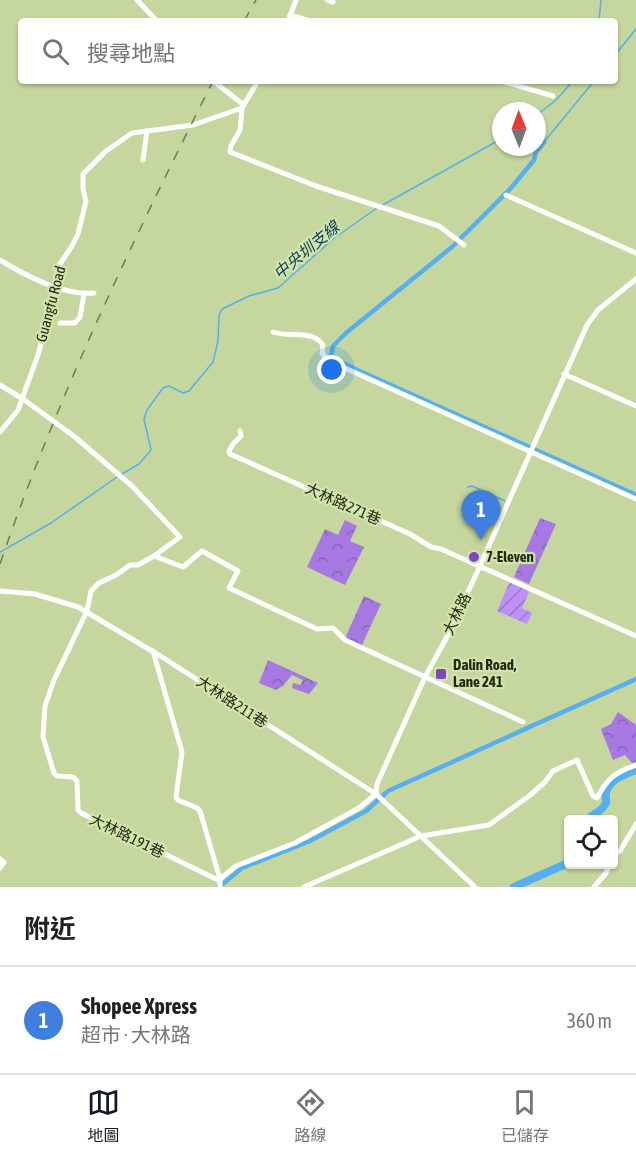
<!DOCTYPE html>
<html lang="zh-TW">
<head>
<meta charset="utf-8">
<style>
  body { margin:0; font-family:"Asap Condensed","Noto Sans TC",sans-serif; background:#f2f2f2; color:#202124 }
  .controls { position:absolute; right:18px; bottom:18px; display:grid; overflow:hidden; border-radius:6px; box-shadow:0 2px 4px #0004 }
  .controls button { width:54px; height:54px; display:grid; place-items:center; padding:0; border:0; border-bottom:2px solid #e0e0e0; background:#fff; color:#202124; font:30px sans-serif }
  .compass { position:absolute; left:492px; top:102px; width:54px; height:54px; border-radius:50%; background:#fff; box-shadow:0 2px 4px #0004; rotate:359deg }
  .you { position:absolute; left:332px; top:370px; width:21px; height:21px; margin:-15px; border:4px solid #fff; border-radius:50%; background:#1a73e8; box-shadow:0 0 0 9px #1a73e833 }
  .badge { display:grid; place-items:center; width:39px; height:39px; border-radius:50%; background:#111827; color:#fff; font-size:20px; font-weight:700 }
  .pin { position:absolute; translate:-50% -50px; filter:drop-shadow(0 2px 3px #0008) }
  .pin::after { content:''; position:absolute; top:32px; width:21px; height:18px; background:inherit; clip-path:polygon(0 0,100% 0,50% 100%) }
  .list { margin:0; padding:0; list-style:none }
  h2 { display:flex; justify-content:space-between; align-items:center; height:78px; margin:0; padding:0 24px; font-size:26px }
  h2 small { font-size:20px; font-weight:400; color:#757577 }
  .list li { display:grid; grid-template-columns:39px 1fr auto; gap:18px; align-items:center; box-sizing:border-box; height:108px; padding:0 24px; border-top:2px solid #e0e0e0 }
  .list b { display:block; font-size:22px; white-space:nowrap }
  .list p { margin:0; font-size:20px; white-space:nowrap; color:#757577 }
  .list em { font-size:20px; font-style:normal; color:#757577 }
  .icon { flex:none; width:33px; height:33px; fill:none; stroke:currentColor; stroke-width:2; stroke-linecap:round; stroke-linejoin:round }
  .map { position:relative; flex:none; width:636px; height:887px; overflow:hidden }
  .search { position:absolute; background:#fff; box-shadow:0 2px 4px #0004; left:18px; right:18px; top:18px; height:66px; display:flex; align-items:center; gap:15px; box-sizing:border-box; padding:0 21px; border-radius:6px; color:#757577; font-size:22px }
  .sheet { height:186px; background:#fff }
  nav { display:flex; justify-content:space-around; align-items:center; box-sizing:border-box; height:84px; border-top:2px solid #e0e0e0; background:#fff; font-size:16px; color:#757577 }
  nav a { display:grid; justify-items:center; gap:3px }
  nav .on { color:#111827 }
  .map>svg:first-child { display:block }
  .forest { fill:url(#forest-crowns) }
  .garden { fill:url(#garden-furrows) }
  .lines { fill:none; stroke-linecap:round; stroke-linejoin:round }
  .stream { stroke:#56afee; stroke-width:1.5 }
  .canal { stroke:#56afee; stroke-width:4.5 }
  .river { stroke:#56afee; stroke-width:8 }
  .minor { stroke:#fff; stroke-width:5 }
  .rail { stroke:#6f7b54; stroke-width:1.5; stroke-dasharray:10 10; stroke-linecap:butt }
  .poi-dot { fill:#7e46bc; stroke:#d2e4aa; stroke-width:2 }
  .labels { text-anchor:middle; stroke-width:4.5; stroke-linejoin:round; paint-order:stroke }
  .street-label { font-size:15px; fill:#232a14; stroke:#d2e4aa }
  .poi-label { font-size:15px; font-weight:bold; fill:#232a14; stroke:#d2e4aa; text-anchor:start }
  .water-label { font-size:16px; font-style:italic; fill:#0d3f5e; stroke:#d2e4aa }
</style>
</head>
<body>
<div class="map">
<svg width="636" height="887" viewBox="0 0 636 887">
  <defs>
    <pattern id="forest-crowns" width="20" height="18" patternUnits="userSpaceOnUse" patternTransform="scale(1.5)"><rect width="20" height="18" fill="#a678e2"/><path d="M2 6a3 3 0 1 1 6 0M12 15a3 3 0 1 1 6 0" fill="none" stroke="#8763b6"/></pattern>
    <pattern id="garden-furrows" width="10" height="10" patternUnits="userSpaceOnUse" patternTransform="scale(1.5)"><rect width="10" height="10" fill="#bd90fa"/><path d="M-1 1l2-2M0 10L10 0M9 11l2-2" fill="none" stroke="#9976c9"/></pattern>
  </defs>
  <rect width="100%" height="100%" fill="#c5d79e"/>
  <!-- forest -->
  <g class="forest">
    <polygon points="540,518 556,524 529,584 514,577"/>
    <polygon points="345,520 357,526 350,541 364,547 345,585 307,567 325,529 338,535"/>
    <polygon points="364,596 381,604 361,647 347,639 346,636"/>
    <polygon points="268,660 318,683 309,694 292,688 293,683 300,685 303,680 292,675 283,686 276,690 259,683"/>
    <polygon points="618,712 636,725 636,762 632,763 625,755 613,760 601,729 611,724"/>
  </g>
  <!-- garden -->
  <polygon class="garden" points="510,581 530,590 522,608 532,613 527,624 497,611"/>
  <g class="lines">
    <!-- stream -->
    <g class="stream">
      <polyline points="599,21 601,0"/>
      <polyline points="615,55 636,29"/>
      <polyline points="537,115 556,100 573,81"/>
      <polyline points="544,142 594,81"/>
      <polyline points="381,206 501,139"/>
      <polyline points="122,474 139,464 151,450 144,419 147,410 163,388 169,386 183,393 189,391 213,362 218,341 219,315 222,309 249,296 278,288 333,239 377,208"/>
      <polyline points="468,487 472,486 505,501"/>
      <polyline points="0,552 51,523 117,477"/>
    </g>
    <!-- canal -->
    <g class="canal">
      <polyline points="544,142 536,152 534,160 511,188 452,247 346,333 333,346 331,355 335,359 353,368 636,495"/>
      <polyline points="219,887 242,868 310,841 366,811 388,791 636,679"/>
    </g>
    <!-- river -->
    <g class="river">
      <path d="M 588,820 C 593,813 602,812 606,803 C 607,799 605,798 606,793 C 608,780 625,774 636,770"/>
      <polyline points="514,887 568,863"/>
    </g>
    <!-- minor -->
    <g class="minor">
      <polyline points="137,0 157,21"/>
      <polyline points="327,0 333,2"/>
      <polyline points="290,15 310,21"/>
      <polyline points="288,21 296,0"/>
      <polyline points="213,81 244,105"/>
      <polyline points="501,81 553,96"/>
      <polyline points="242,108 240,130 231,146 230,152 316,186 439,226 464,245"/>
      <polyline points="143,160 147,131"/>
      <polyline points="506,195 636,253"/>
      <path d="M 0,260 C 26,276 63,296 94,293"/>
      <polyline points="60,323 75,323 80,317 84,294"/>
      <path d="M 273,332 C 290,338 313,329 323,345 L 322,353 L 327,360 L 636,499"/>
      <polyline points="564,374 636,406"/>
      <polyline points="0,385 23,399 75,437 132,486 180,537 154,556"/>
      <polyline points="240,431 241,436 233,444 229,451 230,454 410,534 431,547 441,549 636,636"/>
      <polyline points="0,432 18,410 38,355 53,298 58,267 72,246 78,234 86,201 83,189 83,174 106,151 132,133 193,125 242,108 258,81"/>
      <polyline points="0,591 35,594 78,607 162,657 376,794 475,887"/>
      <polyline points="153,651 182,752 176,797 178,800 197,808 200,811 220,879"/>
      <polyline points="614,855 620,851 636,824"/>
      <polyline points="0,859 4,862 0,868"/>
      <polyline points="220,881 81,813 78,810 77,781 73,777 57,776 54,773 43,737 45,706 54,680 87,611 91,591 99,583 116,575 130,565 138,565 154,556 183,567 202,551 238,571 229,588 317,629 333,628 345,640 523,722"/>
      <polyline points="220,887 220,879 236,866 295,843 359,808 376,794 377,784 425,677 448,635 480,566 587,325 598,310 636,279"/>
      <path d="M 304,887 L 421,836 L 489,825 L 529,796 L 545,782 L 553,771 L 577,760 L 593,796 L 597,798 C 607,779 615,772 636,765"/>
      <polyline points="594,887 606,873 610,864"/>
    </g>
    <!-- rail -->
    <g class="rail">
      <polyline points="244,21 256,0"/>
      <path d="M 0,564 C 57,397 134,238 213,81"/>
    </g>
  </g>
  <!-- markers -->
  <g class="poi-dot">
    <circle cx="474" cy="557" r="6"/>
    <rect x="435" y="668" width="12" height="12" rx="3"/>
  </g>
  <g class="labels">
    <!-- street labels -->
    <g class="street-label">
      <text transform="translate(51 304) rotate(-75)" y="5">Guangfu Road</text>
      <text transform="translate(343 504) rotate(24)" y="5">大林路271巷</text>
      <text transform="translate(457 614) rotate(-64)" y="5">大林路</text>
      <text transform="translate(232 702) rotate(33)" y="5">大林路211巷</text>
      <text transform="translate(127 836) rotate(26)" y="5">大林路191巷</text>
    </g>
    <!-- poi labels -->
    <g class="poi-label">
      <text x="486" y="562">7-Eleven</text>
      <text x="453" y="670">Dalin Road,<tspan x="453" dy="17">Lane 241</tspan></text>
    </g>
    <!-- water labels -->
    <g class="water-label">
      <text transform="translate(306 250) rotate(-40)" y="6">中央圳支線</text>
    </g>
  </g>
</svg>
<div class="controls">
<button><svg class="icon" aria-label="locate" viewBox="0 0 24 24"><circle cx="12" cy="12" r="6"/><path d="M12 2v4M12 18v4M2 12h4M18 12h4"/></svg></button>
</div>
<svg class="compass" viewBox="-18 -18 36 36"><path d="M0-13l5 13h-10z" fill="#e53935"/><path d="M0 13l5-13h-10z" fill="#757577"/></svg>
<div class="you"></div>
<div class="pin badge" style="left:481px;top:540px;background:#3f7fe0">1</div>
<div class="search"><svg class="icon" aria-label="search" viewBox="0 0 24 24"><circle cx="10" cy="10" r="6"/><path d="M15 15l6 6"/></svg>搜尋地點</div>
</div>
<section class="sheet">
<h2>附近<small></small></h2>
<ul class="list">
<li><span class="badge" style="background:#3f7fe0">1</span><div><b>Shopee Xpress</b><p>超市 · 大林路</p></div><em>360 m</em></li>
</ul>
</section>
<nav>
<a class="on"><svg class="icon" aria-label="map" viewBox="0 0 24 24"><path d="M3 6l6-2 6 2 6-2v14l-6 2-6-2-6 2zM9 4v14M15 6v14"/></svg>地圖</a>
<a><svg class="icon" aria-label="directions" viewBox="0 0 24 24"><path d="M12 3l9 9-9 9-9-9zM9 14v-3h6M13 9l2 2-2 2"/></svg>路線</a>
<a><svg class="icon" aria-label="saved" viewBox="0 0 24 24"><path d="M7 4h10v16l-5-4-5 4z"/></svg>已儲存</a>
</nav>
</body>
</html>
